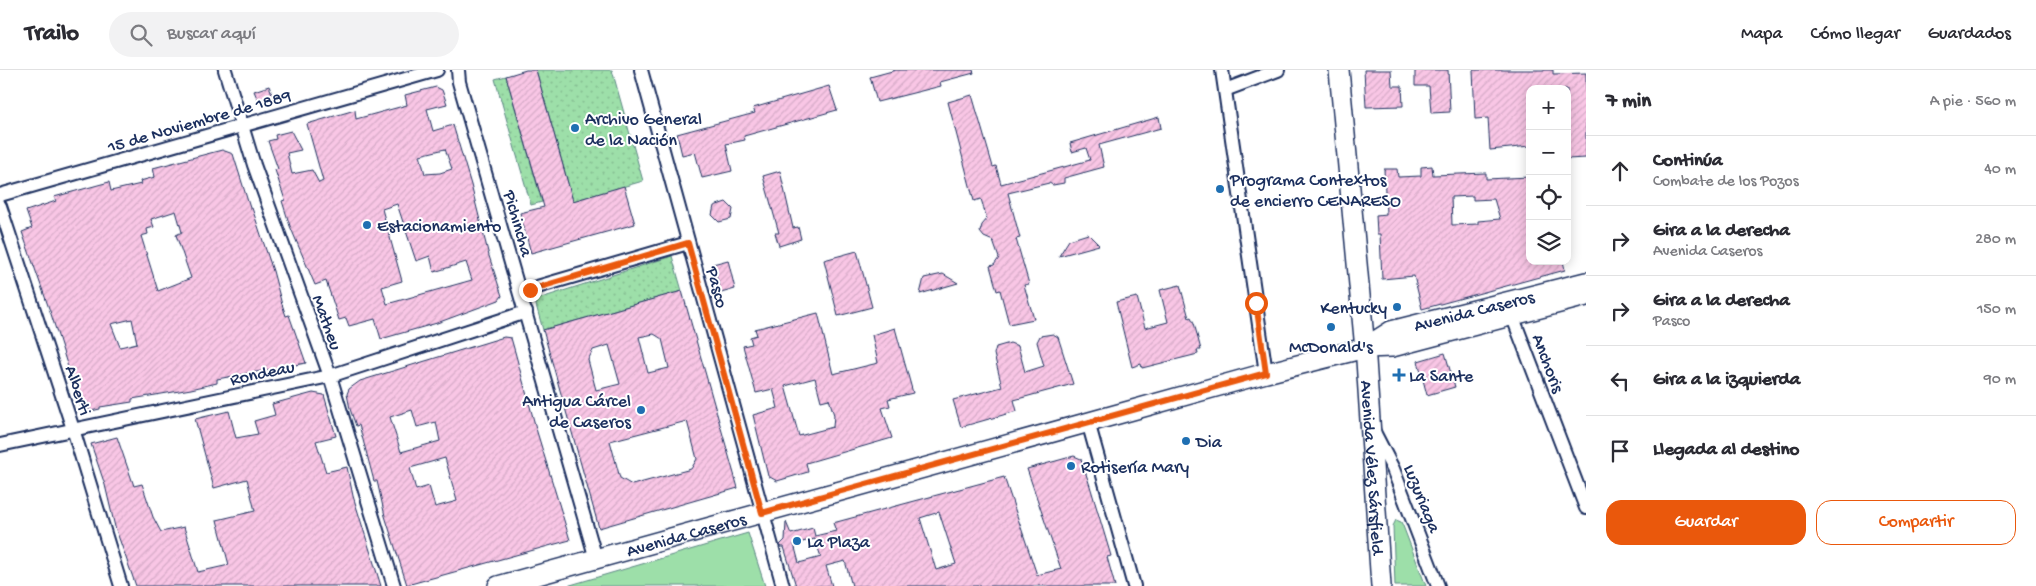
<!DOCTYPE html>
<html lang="es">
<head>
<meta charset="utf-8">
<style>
  body { margin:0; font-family:"Gochi Hand",sans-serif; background:#f2f2f3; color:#2b2b33 }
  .controls { position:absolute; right:15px; top:15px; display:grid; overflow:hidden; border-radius:10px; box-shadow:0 2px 12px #0003 }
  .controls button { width:45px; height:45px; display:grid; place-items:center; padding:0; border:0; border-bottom:1px solid #e1e1e2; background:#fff; color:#2b2b33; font:25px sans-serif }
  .stop { position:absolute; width:15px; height:15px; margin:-11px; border:4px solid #ea580c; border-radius:50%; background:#fff }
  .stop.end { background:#ea580c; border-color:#fff; box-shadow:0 1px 5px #0008 }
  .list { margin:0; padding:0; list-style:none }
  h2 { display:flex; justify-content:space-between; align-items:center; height:65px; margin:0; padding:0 20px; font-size:21px }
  h2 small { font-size:16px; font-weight:400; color:#7c7c81 }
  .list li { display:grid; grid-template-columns:32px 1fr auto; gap:15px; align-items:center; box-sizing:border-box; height:70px; padding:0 20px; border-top:1px solid #e1e1e2 }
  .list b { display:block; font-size:19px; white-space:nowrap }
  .list p { margin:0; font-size:16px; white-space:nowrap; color:#7c7c81 }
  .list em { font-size:16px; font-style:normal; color:#7c7c81 }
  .actions { display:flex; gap:10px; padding:15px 20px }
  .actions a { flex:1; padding:11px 0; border:1px solid #ea580c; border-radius:15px; text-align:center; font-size:18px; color:#ea580c }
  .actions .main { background:#ea580c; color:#fff }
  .icon { flex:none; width:28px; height:28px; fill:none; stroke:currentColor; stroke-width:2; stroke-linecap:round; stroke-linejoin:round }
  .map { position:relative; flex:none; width:1586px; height:516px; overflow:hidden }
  header { display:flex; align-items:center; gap:30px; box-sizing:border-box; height:70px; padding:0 25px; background:#fff; border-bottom:1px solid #e1e1e2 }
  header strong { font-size:24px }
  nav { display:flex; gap:28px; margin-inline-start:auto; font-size:18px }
  .search { width:350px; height:45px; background:#f2f2f3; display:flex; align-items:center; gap:12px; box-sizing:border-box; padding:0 18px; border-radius:28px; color:#7c7c81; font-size:19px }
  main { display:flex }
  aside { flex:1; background:#fff }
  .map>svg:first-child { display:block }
  .grass { fill:url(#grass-dots); stroke:#5c8784 }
  .park { fill:#9ddfa9; stroke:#5c8784 }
  .building { fill:url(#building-hatch); stroke:#1b2f5e; fill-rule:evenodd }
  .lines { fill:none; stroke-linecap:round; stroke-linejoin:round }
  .street-casing { stroke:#1b2f5e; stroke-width:16 }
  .secondary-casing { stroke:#1b2f5e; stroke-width:22 }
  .street { stroke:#fff; stroke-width:12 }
  .secondary { stroke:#fff; stroke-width:19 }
  .route { stroke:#ea580c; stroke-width:6 }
  .poi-dot { fill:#1f6fb2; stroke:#fff; stroke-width:2 }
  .labels { text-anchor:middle; stroke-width:4; stroke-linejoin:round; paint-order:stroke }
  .poi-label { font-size:18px; fill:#1b2f5e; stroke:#fff; text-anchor:start }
  .street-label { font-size:18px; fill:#1b2f5e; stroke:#fff }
</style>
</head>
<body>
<header>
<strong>Trailo</strong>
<div class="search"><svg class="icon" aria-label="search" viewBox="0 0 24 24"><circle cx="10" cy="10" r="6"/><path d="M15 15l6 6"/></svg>Buscar aquí</div>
<nav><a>Mapa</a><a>Cómo llegar</a><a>Guardados</a></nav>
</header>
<main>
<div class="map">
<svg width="1586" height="516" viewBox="0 0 1586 516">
  <defs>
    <pattern id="grass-dots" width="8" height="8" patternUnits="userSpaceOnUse" patternTransform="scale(1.25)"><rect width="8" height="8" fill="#9ddfa9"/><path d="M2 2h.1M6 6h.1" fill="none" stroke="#87c094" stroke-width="1.8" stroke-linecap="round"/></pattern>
    <pattern id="building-hatch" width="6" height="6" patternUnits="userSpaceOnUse" patternTransform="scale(1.25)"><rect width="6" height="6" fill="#f9c6e5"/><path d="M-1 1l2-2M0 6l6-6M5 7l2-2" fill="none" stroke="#d5aac7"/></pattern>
  </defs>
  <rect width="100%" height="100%" fill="#fff"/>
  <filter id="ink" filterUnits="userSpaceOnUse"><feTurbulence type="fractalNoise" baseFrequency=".02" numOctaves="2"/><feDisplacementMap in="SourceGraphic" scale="10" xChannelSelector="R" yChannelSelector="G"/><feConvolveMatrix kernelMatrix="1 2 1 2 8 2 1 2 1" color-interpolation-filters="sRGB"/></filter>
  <g filter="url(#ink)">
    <!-- grass -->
    <g class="grass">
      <polygon points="536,0 612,0 643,111 573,131"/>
      <polygon points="506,6 542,132 531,135 495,9"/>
      <polygon points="672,186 682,221 543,260 536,235 538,229"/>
    </g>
    <!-- park -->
    <g class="park">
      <polygon points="1396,450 1401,452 1403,456 1426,516 1395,516 1393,456"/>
      <polygon points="748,463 765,516 567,516"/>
    </g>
    <!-- building -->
    <g class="building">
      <polygon points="526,0 536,0 573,131 624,116 635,154 531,183 520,143 544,137 506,6"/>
      <polygon points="896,0 973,0 974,3 940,12 941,16 877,32 870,7"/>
      <polygon points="1364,0 1391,0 1392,16 1402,16 1403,36 1366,37"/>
      <polygon points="1415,0 1448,0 1450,42 1431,43 1429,16 1415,16"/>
      <polygon points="1473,0 1553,0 1553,4 1586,3 1586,88 1567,89 1567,19 1530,19 1530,76 1490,80 1488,48 1475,49"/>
      <polygon points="269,16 275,31 266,34 257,28 254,21"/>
      <polygon points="829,16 837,40 744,66 745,70 726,74 732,101 702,108 695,82 682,85 677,64 755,43 753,38"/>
      <path d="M 436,17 L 442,20 L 447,34 L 427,39 L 433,61 L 453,55 L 471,115 L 489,186 L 502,226 L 499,230 L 437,253 L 381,269 L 375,249 L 349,256 L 346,248 L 339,250 L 326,211 L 315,215 L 290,156 L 282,131 L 285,130 L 275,100 L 278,99 L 268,71 L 276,69 L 275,65 L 291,61 L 301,80 L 287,83 L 292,104 L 312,100 L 319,113 L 323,111 L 307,54 L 355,40 L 356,49 L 407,35 L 405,25 ZM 445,79 L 452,99 L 440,103 L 425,104 L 420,85 ZM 397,134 L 416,191 L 430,186 L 434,202 L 466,192 L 472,210 L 387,234 L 382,217 L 402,211 L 382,139 Z"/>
      <polygon points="972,25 993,97 996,96 1001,114 1090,90 1086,78 1072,82 1070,73 1159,47 1161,58 1099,75 1104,97 1064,108 1064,113 1053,115 1049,113 1008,123 1020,168 1016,169 1029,214 1024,215 1034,249 1009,254 1000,220 997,221 990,196 994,195 999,188 993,171 984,167 980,162 982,155 987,149 981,129 974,131 948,32"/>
      <path d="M 222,80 L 233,84 L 250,138 L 252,138 L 273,201 L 281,231 L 286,246 L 289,245 L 306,293 L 217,309 L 217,313 L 191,319 L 132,329 L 132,332 L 100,337 L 100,339 L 91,341 L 90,339 L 82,341 L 51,244 L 22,162 L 32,158 L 26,141 L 56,131 L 54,127 L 109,112 L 111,121 L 141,114 L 140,111 L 155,107 L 153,98 ZM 176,141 L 182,162 L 176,165 L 191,208 L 158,221 L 141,166 L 148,164 L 147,159 L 154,157 L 151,149 ZM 132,249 L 137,273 L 120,277 L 111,254 Z"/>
      <path d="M 1432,96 L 1433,105 L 1486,103 L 1486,109 L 1530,107 L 1530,191 L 1563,191 L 1565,200 L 1422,239 L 1414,206 L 1382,209 L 1380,164 L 1377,164 L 1376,145 L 1386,144 L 1384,99 L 1397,99 L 1398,107 L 1421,106 L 1421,97 ZM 1473,126 L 1473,130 L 1494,129 L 1500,149 L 1478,151 L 1478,154 L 1452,155 L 1451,127 Z"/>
      <polygon points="780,101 793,158 798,157 801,169 779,176 775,163 779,163 763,106"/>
      <polygon points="726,132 733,139 731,149 719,152 712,145 714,136"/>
      <polygon points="1088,164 1099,175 1059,186 1069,170"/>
      <polygon points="857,181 872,237 838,246 824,190"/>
      <polygon points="728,190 735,219 721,223 713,194"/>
      <polygon points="943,204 958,213 920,224 924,208"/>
      <polygon points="1180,215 1189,248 1191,247 1194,253 1201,280 1197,280 1198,284 1142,298 1141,294 1132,297 1116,232 1137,227 1145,258 1168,252 1160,220"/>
      <path d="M 682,221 L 738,418 L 599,458 L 543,260 ZM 654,264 L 662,269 L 669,298 L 648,303 L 639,267 ZM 609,275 L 620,314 L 596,320 L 588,290 L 593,280 ZM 687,351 L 697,389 L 691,399 L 632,415 L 620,408 L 610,371 Z"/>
      <path d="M 818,243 L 833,304 L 878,293 L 872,265 L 895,258 L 913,323 L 888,329 L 890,336 L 882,338 L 892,368 L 806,393 L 808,402 L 777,411 L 768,406 L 753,345 L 778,338 L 773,319 L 756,323 L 743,276 L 752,274 L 750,267 L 757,265 L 755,259 ZM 815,308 L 821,331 L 829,329 L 834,345 L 833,357 L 799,366 L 785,316 Z"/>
      <polygon points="1053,264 1058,267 1073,314 1014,330 1017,341 961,357 953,330 1002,317 994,284 996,277 1010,273 1018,276 1025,302 1044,296 1037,272 1040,266"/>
      <path d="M 504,267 L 511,268 L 515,282 L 537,362 L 570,470 L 407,515 L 385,446 L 377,411 L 374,411 L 359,355 L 356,356 L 350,339 L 347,324 L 349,319 L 360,311 ZM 412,340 L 417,357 L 436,352 L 440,371 L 401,382 L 390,347 ZM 445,388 L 457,431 L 435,437 L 429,416 L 416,420 L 410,398 Z"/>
      <polygon points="1445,283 1455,317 1427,325 1418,291"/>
      <polygon points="313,323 324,325 336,366 316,371 326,402 347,397 353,426 381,516 136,516 115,457 105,415 91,374 117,367 134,416 142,414 153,447 161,462 184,457 198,502 229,495 217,450 255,441 247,409 214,418 195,349 229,341 236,368 258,364 254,351 275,345 272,334"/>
      <path d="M 1074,386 L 1081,389 L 1090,416 L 1111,486 L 1107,487 L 1115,516 L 852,516 L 845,491 L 826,496 L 832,516 L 796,516 L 784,477 L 781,477 L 780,475 L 785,470 L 786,452 L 791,464 L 813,458 L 815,466 L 836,461 L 833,453 L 1004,407 L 1037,505 L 1061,499 L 1027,399 ZM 939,442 L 956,494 L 936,500 L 920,448 ZM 815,469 L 821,487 L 799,493 L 794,474 Z"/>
    </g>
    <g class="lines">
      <defs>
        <g id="street">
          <polyline points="225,0 254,95 330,306 394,516"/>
          <polyline points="458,0 459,12 596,489"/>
          <polyline points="641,0 783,516"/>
          <polyline points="1222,0 1266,303"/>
          <polyline points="1225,20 1278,0"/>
          <polyline points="0,125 437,0"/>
          <polyline points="0,136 73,359 121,516"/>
          <polyline points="520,222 688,173"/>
          <polyline points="1512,245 1586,438"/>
          <polyline points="1088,352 1134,516"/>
          <polyline points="1374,362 1393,399 1438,516"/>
          <polyline points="0,375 330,306 526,242"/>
        </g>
        <g id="secondary">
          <path id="s1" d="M 1339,0 L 1366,290 L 1381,516"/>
          <path id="s2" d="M 1366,277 L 1391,261 L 1586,212"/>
          <path id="s3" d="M 498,516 L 1266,303 L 1365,278 L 1392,277 L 1586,226"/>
        </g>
      </defs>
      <!-- street casing -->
      <use href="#street" class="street-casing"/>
      <!-- secondary casing -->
      <use href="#secondary" class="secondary-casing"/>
      <!-- street -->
      <use href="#street" class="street"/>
      <!-- secondary -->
      <use href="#secondary" class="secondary"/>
    </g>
  </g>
  <g class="lines" filter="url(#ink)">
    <!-- route -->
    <polyline class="route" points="530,220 688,173 762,443 1266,303 1256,233"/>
  </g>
  <!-- markers -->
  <g class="poi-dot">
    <circle cx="575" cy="58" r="5"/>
    <circle cx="1220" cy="119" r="5"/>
    <circle cx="367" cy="155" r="5"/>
    <circle cx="1397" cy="237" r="5"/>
    <circle cx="1331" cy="257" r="5"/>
    <path d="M1396.5 297.5h5v5h5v5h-5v5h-5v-5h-5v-5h5z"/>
    <circle cx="641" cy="340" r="5"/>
    <circle cx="1186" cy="371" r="5"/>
    <circle cx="1071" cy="396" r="5"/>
    <circle cx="797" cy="471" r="5"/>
  </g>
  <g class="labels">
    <!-- poi labels -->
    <g class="poi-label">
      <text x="585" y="54">Archivo General<tspan x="585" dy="21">de la Nación</tspan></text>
      <text x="1230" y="115">Programa Contextos<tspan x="1230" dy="21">de encierro CENARESO</tspan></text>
      <text x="377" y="161">Estacionamiento</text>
      <text x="1387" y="243" text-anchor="end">Kentucky</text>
      <text x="1331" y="282" text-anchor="middle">McDonald's</text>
      <text x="1409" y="311">La Sante</text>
      <text x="631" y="336" text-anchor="end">Antigua Cárcel<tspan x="631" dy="21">de Caseros</tspan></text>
      <text x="1196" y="377">Dia</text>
      <text x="1081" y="402">Rotisería Mary</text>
      <text x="807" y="477">La Plaza</text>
    </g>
    <!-- street labels -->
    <g class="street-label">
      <text transform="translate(199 50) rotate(-16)" y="6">15 de Noviembre de 1889</text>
      <text transform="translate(519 153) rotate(74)" y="6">Pichincha</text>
      <text transform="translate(718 217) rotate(75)" y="6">Pasco</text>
      <text dy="6" stroke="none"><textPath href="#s2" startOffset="115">Avenida Caseros</textPath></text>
      <text transform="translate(328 252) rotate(70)" y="6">Matheu</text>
      <text transform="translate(1549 293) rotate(69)" y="6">Anchoris</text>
      <text transform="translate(262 302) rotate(-12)" y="6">Rondeau</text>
      <text transform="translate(79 320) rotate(72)" y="6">Alberti</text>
      <text dy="6" stroke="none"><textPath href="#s1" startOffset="399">Avenida Vélez Sársfield</textPath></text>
      <text transform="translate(1423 428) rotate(68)" y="6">Luzuriaga</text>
      <text dy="6" stroke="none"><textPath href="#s3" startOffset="195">Avenida Caseros</textPath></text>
    </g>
  </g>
</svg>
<div class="controls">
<button>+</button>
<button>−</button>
<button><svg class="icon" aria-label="locate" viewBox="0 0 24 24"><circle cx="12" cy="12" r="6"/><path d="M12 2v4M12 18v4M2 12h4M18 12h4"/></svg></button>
<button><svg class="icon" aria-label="layers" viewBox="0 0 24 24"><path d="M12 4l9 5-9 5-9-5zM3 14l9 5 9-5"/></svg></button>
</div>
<div class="stop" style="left:1256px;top:233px"></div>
<div class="stop end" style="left:530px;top:220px"></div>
</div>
<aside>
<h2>7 min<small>A pie · 560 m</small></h2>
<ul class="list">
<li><svg class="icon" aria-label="ahead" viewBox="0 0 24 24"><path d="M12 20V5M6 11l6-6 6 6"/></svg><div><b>Continúa</b><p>Combate de los Pozos</p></div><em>40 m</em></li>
<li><svg class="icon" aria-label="right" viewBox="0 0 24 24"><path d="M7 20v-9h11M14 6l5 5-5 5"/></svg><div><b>Gira a la derecha</b><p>Avenida Caseros</p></div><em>280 m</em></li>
<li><svg class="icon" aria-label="right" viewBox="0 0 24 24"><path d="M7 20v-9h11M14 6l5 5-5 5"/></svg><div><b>Gira a la derecha</b><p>Pasco</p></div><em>150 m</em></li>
<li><svg class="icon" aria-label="left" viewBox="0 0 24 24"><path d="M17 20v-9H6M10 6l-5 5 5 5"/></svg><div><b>Gira a la izquierda</b></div><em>90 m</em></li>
<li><svg class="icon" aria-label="arrive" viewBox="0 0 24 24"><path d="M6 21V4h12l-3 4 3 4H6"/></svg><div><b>Llegada al destino</b></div></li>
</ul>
<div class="actions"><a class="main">Guardar</a><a>Compartir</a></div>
</aside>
</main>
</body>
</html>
